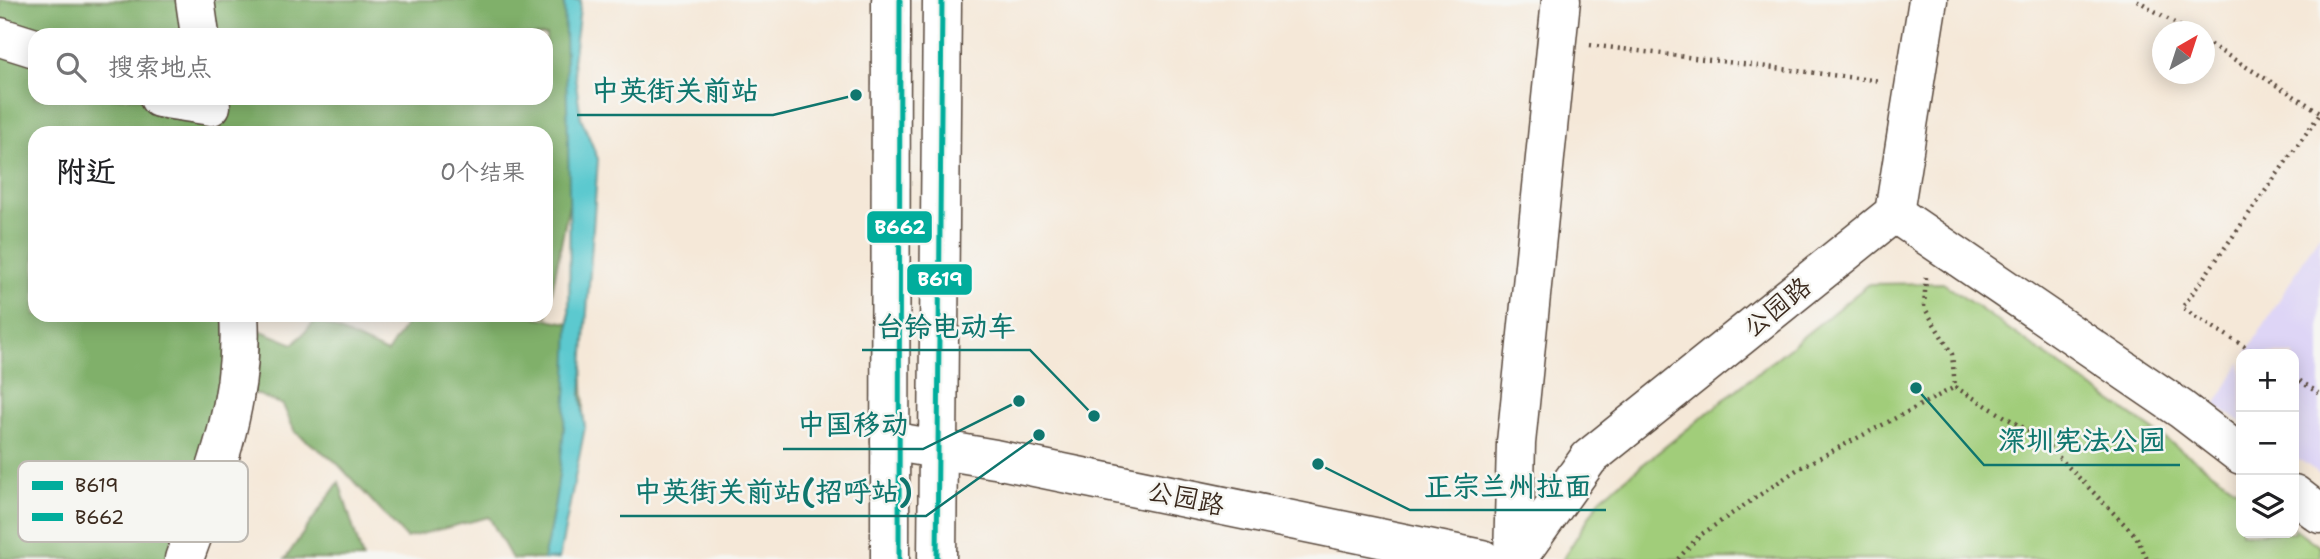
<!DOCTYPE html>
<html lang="zh">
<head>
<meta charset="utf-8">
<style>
  body { margin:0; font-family:"Shantell Sans","LXGW WenKai TC",sans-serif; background:#f2f2f2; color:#202124 }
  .controls { position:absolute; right:21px; bottom:21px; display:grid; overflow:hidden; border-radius:14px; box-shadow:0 4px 18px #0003 }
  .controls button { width:63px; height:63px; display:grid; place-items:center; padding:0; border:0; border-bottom:2px solid #e0e0e0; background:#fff; color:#202124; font:35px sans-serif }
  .compass { position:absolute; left:2152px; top:21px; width:63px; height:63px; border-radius:50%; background:#fff; box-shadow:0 4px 18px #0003; rotate:39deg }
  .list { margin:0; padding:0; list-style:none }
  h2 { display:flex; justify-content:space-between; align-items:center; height:91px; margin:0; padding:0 28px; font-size:30px }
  h2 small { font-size:23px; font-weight:400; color:#757577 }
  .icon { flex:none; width:38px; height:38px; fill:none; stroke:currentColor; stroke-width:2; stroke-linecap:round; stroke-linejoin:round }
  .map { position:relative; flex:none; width:2320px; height:559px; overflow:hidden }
  .search { position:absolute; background:#fff; box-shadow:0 4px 18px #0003; left:28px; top:28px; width:525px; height:77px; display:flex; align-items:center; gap:18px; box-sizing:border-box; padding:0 24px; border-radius:21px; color:#757577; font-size:26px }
  .panel { position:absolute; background:#fff; box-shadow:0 4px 18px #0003; left:28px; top:126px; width:525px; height:196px; border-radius:21px }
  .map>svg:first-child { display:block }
  .built { fill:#ded5f6 }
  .green { fill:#a1cd7a; stroke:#6e7c4c; stroke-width:2 }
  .forest { fill:#80b06a; stroke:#5e6d44; stroke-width:2; fill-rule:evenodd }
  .water { fill:#5cc9cf; stroke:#4c7a76; stroke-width:2 }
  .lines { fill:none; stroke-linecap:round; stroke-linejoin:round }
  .minor-casing { stroke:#57463a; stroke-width:41 }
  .path { stroke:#57463a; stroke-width:4.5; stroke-dasharray:2 5; stroke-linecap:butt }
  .minor { stroke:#fff; stroke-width:38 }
  .bus-1-casing { stroke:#f6f6f2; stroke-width:10 }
  .bus-2-casing { stroke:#f6f6f2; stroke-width:10 }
  .bus-1 { stroke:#01ad9c; stroke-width:5 }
  .bus-2 { stroke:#01ad9c; stroke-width:5 }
  .labels { text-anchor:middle; stroke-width:5; stroke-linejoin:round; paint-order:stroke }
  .street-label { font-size:26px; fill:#3b2a1e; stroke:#f6f6f2 }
  .key { fill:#f6f6f2; stroke:#beb9b2; stroke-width:2 }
  .key-label { font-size:19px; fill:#3b2a1e }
  .leader { fill:none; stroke:#0f766e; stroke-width:2.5 }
  .callout-dot { fill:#0f766e; stroke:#f6f6f2; stroke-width:2.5 }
  .callout-label { font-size:28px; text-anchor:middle; font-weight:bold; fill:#0f766e; stroke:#f6f6f2; stroke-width:5; stroke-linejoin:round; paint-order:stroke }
  .line-badge { stroke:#f6f6f2; stroke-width:2.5 }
  .badge-label { font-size:19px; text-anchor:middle; font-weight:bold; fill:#fff }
</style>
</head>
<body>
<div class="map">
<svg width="2320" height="559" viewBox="0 0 2320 559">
  <rect width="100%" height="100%" fill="#f6f6f2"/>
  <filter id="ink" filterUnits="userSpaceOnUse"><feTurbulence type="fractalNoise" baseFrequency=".0143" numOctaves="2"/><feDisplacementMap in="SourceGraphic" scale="14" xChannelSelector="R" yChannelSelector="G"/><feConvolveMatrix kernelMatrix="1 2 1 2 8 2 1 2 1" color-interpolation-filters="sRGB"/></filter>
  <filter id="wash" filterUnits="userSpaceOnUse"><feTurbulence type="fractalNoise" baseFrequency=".00686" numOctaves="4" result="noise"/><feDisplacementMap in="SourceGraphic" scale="28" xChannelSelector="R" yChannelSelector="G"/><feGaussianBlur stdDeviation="1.57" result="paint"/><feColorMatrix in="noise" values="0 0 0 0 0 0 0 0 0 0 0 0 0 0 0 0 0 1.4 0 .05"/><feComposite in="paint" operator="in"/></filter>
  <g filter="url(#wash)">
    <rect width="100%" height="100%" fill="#f5e8d8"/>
    <!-- built -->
    <g class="built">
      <polygon points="2320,233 2320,474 2294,456 2294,354 2246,354"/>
      <polygon points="2241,362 2241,422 2215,405"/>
    </g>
    <!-- green -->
    <polygon class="green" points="1943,283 2241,492 2241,533 2294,533 2294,528 2320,547 2320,559 1563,559 1601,498 1869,284"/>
    <!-- forest -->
    <g class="forest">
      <path d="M 0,0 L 564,0 L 576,167 L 547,317 L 546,133 L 35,133 L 35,315 L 251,315 L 249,326 L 294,344 L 316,320 L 387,353 L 412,315 L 525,315 L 580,325 L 584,406 L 551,559 L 512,559 L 489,517 L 406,538 L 336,462 L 295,432 L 283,405 L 242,388 L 189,559 L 0,559 ZM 35,35 L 546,35 L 546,98 L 35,98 Z"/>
      <polygon points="339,482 363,559 285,559"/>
    </g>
    <!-- water -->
    <path class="water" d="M 564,0 L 581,0 L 573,62 L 581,118 L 598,159 L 581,396 L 585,427 L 559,559 L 543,559 C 563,482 567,400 569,320 C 571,213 567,107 564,0 Z"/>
  </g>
  <g filter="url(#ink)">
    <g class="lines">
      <defs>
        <g id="minor">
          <polyline points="195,0 200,35"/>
          <polyline points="0,37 35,48"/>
          <polyline points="159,98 211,106"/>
          <polyline points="1894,213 2181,409 2241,455"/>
          <polyline points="890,441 995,459 1482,559"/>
          <polyline points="2294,494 2320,514"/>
          <path d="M 184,559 C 213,480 245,401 239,315"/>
          <polyline points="890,559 891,0"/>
          <polyline points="937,559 942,0"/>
          <polyline points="1513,559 1516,443 1561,0"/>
          <polyline points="1517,559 1589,458 1894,213 1928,0"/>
        </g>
      </defs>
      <!-- minor casing -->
      <use href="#minor" class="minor-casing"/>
      <!-- path -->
      <g class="path">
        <polyline points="2137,0 2189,32"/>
        <polyline points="2204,41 2320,112"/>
        <polyline points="1590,45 1880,81"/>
        <polyline points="1926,277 1924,307 1952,354 1955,387"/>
        <polyline points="2257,354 2182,308 2320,114"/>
        <polyline points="2294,377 2320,394"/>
        <polyline points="1955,387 2039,437 2136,536 2147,559"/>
        <polyline points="1678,559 1699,536 1798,469 1955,387"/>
      </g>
      <!-- minor -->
      <use href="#minor" class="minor"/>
      <defs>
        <polyline id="bus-1" points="937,559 942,0"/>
        <polyline id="bus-2" points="899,559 900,0"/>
      </defs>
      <!-- bus-1 casing -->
      <use href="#bus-1" class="bus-1-casing"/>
      <!-- bus-2 casing -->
      <use href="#bus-2" class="bus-2-casing"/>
      <!-- bus-1 -->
      <use href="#bus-1" class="bus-1"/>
      <!-- bus-2 -->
      <use href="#bus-2" class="bus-2"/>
    </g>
  </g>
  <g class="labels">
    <!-- street labels -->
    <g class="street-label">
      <text transform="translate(1777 307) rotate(-39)" y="9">公园路</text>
      <text transform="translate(1186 498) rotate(12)" y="9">公园路</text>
    </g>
  </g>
  <!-- legend -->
  <rect x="18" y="461" width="230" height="81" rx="10" class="key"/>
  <rect x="32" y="481" width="31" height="9" fill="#01ad9c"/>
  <rect x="32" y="513" width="31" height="8" fill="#01ad9c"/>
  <g class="key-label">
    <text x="75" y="492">B619</text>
    <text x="75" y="524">B662</text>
  </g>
  <!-- callouts -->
  <path class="leader" d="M856 95L773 115H577M1094 416L1030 350H862M1019 401L923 449H783M1916 388L1984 465H2180M1318 464L1410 510H1606M1039 435L926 516H620"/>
  <g class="callout-dot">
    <circle cx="856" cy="95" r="7"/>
    <circle cx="1094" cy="416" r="7"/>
    <circle cx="1019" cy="401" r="7"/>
    <circle cx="1916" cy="388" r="7"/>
    <circle cx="1318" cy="464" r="7"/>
    <circle cx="1039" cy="435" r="7"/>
  </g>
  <g class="callout-label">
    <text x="675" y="100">中英街关前站</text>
    <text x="946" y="336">台铃电动车</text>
    <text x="853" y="434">中国移动</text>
    <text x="2082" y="450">深圳宪法公园</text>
    <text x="1508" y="496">正宗兰州拉面</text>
    <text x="773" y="501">中英街关前站(招呼站)</text>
  </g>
  <g class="line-badge">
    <rect x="866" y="210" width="67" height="34" rx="7" fill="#01ad9c"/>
    <rect x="906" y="263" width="67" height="33" rx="7" fill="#01ad9c"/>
  </g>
  <g class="badge-label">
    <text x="900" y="234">B662</text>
    <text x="940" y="286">B619</text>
  </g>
</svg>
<div class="controls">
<button>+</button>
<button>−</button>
<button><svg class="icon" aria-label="layers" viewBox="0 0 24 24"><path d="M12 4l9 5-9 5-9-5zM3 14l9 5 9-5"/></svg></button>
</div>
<svg class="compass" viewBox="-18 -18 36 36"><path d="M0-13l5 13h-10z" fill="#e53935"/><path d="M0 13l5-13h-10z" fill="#757577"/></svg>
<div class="search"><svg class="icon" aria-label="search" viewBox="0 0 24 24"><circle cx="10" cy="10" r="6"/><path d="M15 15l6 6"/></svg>搜索地点</div>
<section class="panel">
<h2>附近<small>0个结果</small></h2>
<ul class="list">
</ul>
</section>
</div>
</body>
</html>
